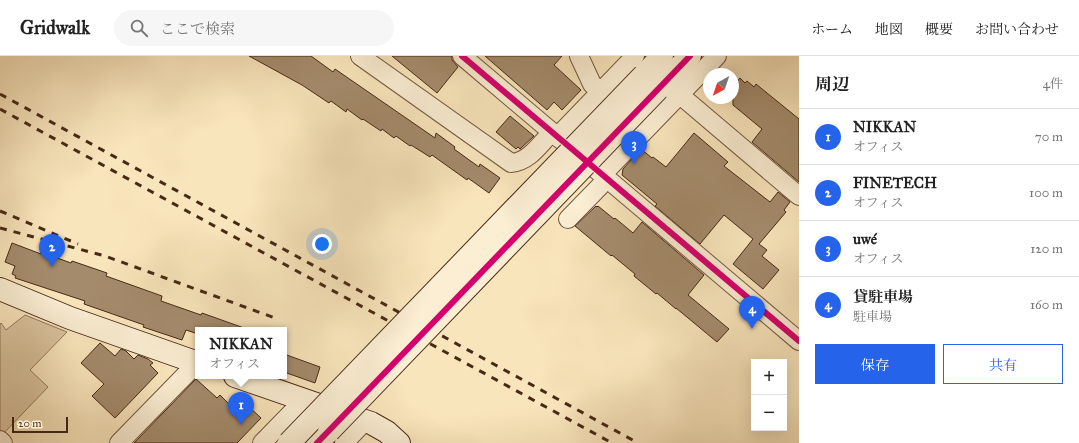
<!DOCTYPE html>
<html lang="ja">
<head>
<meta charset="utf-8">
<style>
  body { margin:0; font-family:"IM FELL Great Primer","Noto Serif JP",serif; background:#f6f6f6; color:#222 }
  .controls { position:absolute; right:12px; bottom:12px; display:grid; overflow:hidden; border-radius:0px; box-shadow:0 4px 16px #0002 }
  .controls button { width:36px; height:36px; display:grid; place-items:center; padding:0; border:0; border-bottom:1px solid #e0e0e0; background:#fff; color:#222; font:20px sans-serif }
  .compass { position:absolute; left:703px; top:12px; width:36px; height:36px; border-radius:50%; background:#fff; box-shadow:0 4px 16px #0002; rotate:220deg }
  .scale { position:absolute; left:12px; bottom:10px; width:56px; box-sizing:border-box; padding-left:4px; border:2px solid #482916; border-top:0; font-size:11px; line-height:14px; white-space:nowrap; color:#482916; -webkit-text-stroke:3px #fbeed3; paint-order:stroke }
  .you { position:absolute; left:322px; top:188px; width:14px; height:14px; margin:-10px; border:3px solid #fff; border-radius:50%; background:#1a73e8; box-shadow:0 0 0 6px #1a73e833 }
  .badge { display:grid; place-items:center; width:26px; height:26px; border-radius:50%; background:#2563eb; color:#fff; font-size:13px; font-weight:700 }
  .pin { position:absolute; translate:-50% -33px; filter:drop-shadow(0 1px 2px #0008) }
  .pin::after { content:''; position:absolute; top:21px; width:14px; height:12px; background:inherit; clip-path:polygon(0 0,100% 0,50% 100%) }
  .popup { position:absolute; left:195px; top:271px; width:92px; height:52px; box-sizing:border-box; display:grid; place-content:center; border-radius:0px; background:#fff; filter:drop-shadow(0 1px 3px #0005); font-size:13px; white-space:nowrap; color:#767676 }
  .popup b { font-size:15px; color:#222 }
  .popup::after { content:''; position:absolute; left:50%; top:100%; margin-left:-8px; border:8px solid transparent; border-top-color:#fff }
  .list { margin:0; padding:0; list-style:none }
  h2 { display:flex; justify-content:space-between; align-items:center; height:52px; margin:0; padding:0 16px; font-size:17px }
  h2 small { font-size:13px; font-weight:400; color:#767676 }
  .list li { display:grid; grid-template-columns:26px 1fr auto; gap:12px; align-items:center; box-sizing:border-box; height:56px; padding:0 16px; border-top:1px solid #e0e0e0 }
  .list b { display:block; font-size:15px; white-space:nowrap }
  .list p { margin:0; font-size:13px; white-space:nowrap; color:#767676 }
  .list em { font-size:13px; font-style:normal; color:#767676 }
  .actions { display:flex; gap:8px; padding:12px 16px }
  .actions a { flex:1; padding:9px 0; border:1px solid #2563eb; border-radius:0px; text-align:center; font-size:14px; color:#2563eb }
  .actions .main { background:#2563eb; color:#fff }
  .icon { flex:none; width:22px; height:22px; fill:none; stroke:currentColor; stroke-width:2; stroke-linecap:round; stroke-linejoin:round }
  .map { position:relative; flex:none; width:799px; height:387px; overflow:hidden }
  header { display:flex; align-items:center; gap:24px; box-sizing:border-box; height:56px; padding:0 20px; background:#fff; border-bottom:1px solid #e0e0e0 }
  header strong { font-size:19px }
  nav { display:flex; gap:22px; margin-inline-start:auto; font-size:14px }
  .search { width:280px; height:36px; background:#f6f6f6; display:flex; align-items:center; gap:10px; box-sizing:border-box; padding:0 14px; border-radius:22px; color:#767676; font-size:15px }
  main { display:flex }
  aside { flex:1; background:#fff }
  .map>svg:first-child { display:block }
  .green { fill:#dbc5a0; stroke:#92775b }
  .building { fill:#a48b6c; stroke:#482916 }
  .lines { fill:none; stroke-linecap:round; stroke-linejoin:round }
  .street-casing { stroke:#745840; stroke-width:20 }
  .secondary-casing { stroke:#482916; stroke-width:24 }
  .street { stroke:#fbeed3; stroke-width:18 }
  .secondary { stroke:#fbeed3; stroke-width:22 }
  .rail { stroke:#482916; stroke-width:3; stroke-dasharray:7 7; stroke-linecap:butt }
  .secondary-bridge-casing { stroke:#482916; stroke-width:24; stroke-linecap:butt }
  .secondary-bridge { stroke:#fbeed3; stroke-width:22 }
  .cycleway-casing { stroke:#fbeed3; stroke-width:8 }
  .cycleway { stroke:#d6006c; stroke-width:6 }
</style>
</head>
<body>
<header>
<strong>Gridwalk</strong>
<div class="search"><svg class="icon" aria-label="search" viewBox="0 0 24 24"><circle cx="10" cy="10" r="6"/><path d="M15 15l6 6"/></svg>ここで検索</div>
<nav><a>ホーム</a><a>地図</a><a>概要</a><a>お問い合わせ</a></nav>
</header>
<main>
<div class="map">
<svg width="799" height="387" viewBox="0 0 799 387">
  <rect width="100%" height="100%" fill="#f9e5bc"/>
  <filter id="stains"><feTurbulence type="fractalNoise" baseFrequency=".005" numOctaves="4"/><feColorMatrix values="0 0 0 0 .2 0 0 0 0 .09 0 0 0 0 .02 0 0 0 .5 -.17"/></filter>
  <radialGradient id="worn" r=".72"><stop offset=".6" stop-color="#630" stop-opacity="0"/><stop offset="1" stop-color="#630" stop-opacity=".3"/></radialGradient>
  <!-- green -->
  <polygon class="green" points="25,259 67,276 30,314 48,331 2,379 0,377 0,268 1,267 6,274"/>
  <!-- building -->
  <g class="building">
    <polygon points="249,0 311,0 333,16 335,13 435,82 436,77 455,91 454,93 479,111 480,108 500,122 489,137 468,122 467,124 432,99 430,101 411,89 410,90 396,80 394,82 382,73 381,75 363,63 362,64 347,53 346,56 331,45 329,47 302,29"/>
    <polygon points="392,0 452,0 452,4 458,11 437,37"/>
    <polygon points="485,0 562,0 554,9 581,34 562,54 554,46 547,54"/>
    <polygon points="740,22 745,27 747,25 754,31 756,28 799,63 799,126 752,86 762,73 733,49 733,30"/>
    <polygon points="510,60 534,80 520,93 518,91 516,93 496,76"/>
    <polygon points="694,77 728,106 724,110 770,146 778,136 790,146 784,154 786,156 759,188 767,194 762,200 779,214 763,233 733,208 753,183 724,159 700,188 655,150 657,148 622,119 623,113 641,93 652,102 653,101 666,111"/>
    <polygon points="596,150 597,151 598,150 614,163 615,162 633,177 642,166 704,219 688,239 729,273 717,286 676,252 676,253 657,237 656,238 634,220 635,218 612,199 611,200 575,170"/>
    <polygon points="12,187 41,198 41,196 71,207 72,205 107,217 106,220 162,240 161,245 201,259 202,257 244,272 244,274 198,274 198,278 186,274 182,284 143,271 144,269 84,248 85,245 15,222 16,220 12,218 15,210 5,206"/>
    <polygon points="100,287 115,300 121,293 126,295 134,303 138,299 148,303 153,307 150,309 158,317 115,362 92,340 104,328 81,307"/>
    <polygon points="284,298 320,311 315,327 284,316"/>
    <polygon points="196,323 217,342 220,339 239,358 247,349 261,362 237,387 134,387"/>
  </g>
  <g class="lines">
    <defs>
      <g id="street">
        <path d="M 360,0 L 511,107 C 529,106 540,88 552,76"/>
        <polyline points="462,0 799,285"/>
        <polyline points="579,0 592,28 601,36"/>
        <polyline points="680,39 799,140"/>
        <polyline points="557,81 635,0"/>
        <polyline points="602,119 717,0"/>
        <polyline points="568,163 607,123"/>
        <polyline points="0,384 3,387"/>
        <polyline points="119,387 197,307"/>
        <polyline points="262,387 304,344"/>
        <polyline points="344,387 365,365"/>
      </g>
      <g id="secondary">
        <polyline points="644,19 662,0"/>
        <polyline points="658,33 690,0"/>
        <polyline points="0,233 70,262 198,307"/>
        <polyline points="235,320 371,367 387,376 399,387"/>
        <polyline points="317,387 329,375"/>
      </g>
    </defs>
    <!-- street casing -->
    <use href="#street" class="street-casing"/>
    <!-- secondary casing -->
    <use href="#secondary" class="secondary-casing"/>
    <!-- street -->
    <use href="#street" class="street"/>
    <!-- secondary -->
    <use href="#secondary" class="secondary"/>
    <!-- rail -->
    <g class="rail">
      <polyline points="0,38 638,387"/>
      <polyline points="0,53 612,387"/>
      <polyline points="0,155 78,188"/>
      <polyline points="0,172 105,200 275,262"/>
    </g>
    <defs>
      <g id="secondary-bridge">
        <polyline points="329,375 658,33"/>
        <polyline points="289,387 644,19"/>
      </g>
    </defs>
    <!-- secondary-bridge casing -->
    <use href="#secondary-bridge" class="secondary-bridge-casing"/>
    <!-- secondary-bridge -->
    <use href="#secondary-bridge" class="secondary-bridge"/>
    <defs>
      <g id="cycleway">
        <polyline points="462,0 799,285"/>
        <polyline points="317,387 690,0"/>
      </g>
    </defs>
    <!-- cycleway casing -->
    <use href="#cycleway" class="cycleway-casing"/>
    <!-- cycleway -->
    <use href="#cycleway" class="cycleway"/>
  </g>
  <rect width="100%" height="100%" filter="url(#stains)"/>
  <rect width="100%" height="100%" fill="url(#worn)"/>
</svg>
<div class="controls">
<button>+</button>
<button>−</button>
</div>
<svg class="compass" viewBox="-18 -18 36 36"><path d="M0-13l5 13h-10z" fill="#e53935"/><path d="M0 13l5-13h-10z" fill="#767676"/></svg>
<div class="scale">20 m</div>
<div class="you"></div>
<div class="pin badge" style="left:241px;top:369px">1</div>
<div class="popup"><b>NIKKAN</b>オフィス</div>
<div class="pin badge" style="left:52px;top:211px">2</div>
<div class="pin badge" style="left:634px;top:108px">3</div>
<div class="pin badge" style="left:752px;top:273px">4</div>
</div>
<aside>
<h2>周辺<small>4件</small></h2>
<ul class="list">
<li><span class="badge">1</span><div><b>NIKKAN</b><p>オフィス</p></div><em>70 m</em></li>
<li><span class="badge">2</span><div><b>FINETECH</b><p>オフィス</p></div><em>100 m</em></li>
<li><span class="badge">3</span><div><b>uwé</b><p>オフィス</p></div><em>120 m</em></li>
<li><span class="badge">4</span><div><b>貸駐車場</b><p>駐車場</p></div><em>160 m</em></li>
</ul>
<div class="actions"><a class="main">保存</a><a>共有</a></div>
</aside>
</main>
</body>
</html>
